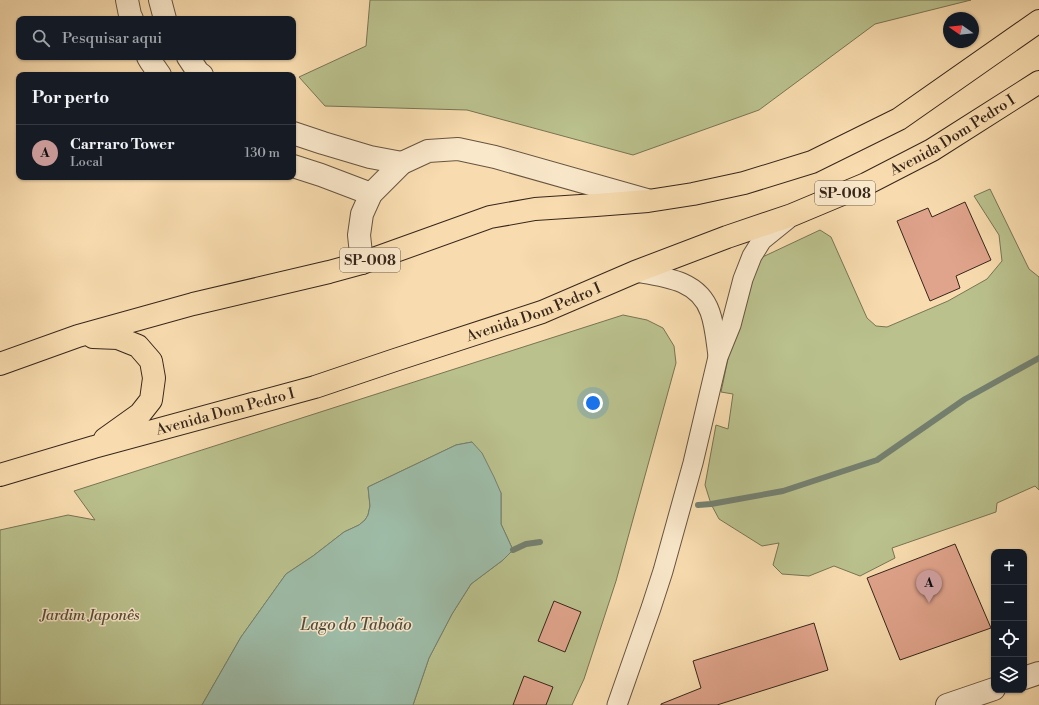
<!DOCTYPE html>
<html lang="pt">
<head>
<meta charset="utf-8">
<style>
  body { margin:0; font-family:"Libre Bodoni",serif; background:#20242c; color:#f1f3f6 }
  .controls { position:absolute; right:12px; bottom:12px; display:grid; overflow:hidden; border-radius:8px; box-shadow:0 1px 3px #0004 }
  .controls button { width:36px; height:36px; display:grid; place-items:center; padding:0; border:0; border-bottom:1px solid #363941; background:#171b24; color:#f1f3f6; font:20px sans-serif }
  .compass { position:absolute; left:943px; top:12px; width:36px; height:36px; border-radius:50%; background:#171b24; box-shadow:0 1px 3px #0004; rotate:284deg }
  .you { position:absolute; left:593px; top:403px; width:14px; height:14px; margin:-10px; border:3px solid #fff; border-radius:50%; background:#1a73e8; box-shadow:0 0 0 6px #1a73e833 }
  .badge { display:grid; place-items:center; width:26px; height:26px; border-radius:50%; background:#c59692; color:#111; font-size:13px; font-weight:700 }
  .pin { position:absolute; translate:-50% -33px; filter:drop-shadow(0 1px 2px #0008) }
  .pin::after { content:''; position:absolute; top:21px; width:14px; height:12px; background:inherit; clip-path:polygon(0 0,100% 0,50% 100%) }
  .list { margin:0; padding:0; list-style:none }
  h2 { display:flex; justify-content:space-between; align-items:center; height:52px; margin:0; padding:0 16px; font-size:17px }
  h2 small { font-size:13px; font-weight:400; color:#9ea1a6 }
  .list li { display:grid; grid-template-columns:26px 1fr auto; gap:12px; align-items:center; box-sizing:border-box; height:56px; padding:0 16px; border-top:1px solid #363941 }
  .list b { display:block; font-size:15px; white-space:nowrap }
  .list p { margin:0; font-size:13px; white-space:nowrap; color:#9ea1a6 }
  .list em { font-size:13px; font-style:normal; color:#9ea1a6 }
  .icon { flex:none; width:22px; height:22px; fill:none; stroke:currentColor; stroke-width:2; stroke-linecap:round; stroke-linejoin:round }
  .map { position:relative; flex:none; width:1039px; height:705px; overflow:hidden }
  .search { position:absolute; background:#171b24; box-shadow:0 1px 3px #0004; left:16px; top:16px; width:280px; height:44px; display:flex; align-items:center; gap:10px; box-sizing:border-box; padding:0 14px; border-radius:8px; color:#9ea1a6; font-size:15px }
  .panel { position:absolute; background:#171b24; box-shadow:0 1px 3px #0004; left:16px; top:72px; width:280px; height:108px; border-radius:8px }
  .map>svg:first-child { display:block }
  .green { fill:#bac18d; stroke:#787454 }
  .water { fill:#9ebca8; stroke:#748070 }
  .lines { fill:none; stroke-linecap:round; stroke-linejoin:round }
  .stream { stroke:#748070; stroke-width:6 }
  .building { fill:#e0a48c; stroke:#36261b }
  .minor-casing { stroke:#665440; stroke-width:21 }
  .tertiary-casing { stroke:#665440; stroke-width:24 }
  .primary-casing { stroke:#36261b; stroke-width:24 }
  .minor { stroke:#fae8cb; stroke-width:19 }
  .tertiary { stroke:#fae8cb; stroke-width:22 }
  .primary { stroke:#f8dcaf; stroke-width:22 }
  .labels { text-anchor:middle; stroke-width:3; stroke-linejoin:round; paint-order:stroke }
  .shield { fill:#fae8cb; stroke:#716050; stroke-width:1 }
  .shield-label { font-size:14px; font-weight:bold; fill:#36261b }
  .street-label { font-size:15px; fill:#36261b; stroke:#fae8cb }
  .park-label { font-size:15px; font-style:italic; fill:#574d38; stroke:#fae8cb }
  .water-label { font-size:16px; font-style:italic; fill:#504c3e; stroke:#fae8cb }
</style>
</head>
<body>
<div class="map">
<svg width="1039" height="705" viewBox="0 0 1039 705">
  <rect width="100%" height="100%" fill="#f8dcaf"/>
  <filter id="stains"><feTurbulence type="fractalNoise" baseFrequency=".005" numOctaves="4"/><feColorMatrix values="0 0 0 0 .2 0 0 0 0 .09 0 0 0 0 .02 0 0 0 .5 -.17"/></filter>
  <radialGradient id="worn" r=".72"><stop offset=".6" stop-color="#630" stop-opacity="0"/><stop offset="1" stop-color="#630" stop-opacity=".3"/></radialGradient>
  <!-- green -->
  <g class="green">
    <polygon points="370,0 971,0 875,24 759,110 633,155 467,110 325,106 299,77 366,46"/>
    <polygon points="990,189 1029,269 1039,277 1039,490 1035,486 997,503 996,512 892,548 895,558 860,576 834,566 809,576 782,574 773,565 779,543 762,546 719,519 711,504 705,485 716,425 728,429 733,394 721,392 741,297 754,261 820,230 831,237 867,318 876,326 887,327 948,301 987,279 1002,261 999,235 974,196"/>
    <polygon points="623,315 647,320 663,328 674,346 676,363 616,581 584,679 572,705 413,705 429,658 452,614 471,584 503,560 513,550 501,524 501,493 472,442 456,445 368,487 370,506 368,515 365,520 359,525 344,532 313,556 286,574 241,637 202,705 0,705 0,530 68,515 95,520 74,491"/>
  </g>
  <!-- water -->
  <polygon class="water" points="472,442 482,453 494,477 501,493 501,524 513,550 503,560 471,584 452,614 429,658 413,705 202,705 241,637 286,574 313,556 344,532 359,525 365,520 368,515 370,506 368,487 456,445"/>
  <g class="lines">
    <!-- stream -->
    <g class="stream">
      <polyline points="698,505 711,504 783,491 877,460 965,399 1039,358"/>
      <polyline points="513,550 526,544 540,542"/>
    </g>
  </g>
  <!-- building -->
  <g class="building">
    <polygon points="965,202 991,260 956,276 960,288 930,301 897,221 928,208 932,217"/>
    <polygon points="955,544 991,628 900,660 867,578"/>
    <polygon points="554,601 581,612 565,652 538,641"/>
    <polygon points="814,623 828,670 717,705 661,705 661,704 701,688 693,661"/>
    <polygon points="524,676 553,687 546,705 513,705"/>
  </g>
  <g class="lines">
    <defs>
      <g id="minor">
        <path d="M 635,272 C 665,277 699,280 710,312 C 715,326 716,342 718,356"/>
        <polyline points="617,705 651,608 663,571 693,463 718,357 731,325 743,279 752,256 762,240 788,219"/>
      </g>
      <g id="tertiary">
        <polyline points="127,0 130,15 132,19"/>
        <polyline points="160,0 165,19"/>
        <polyline points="148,57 151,62 160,75"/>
        <polyline points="188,57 198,72 202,75"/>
        <polyline points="293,133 323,143 370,157 402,163"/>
        <polyline points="293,166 321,175 371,194"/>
        <polyline points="362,263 359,235 362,214 371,194 402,163 428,151 458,149 495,157 647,200"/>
        <polyline points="1024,678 1039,673"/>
        <polyline points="947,705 994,689"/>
      </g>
      <g id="primary">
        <polyline points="93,337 118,338 138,346 151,361 154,378 151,400 140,414 105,439"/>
        <polyline points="0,364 78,336 193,304 329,272 362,263 490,217 535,209 596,205 648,201 693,194 744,183 812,162 899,119 1039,21"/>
        <path id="s1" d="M 0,475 L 94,447 L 315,387 L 395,360 L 542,312 L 635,272 L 727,237 L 792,215 L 866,184 L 932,150 L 1039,82"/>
      </g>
    </defs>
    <!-- minor casing -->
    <use href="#minor" class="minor-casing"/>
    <!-- tertiary casing -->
    <use href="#tertiary" class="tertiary-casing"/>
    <!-- primary casing -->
    <use href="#primary" class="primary-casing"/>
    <!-- minor -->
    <use href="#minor" class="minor"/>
    <!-- tertiary -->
    <use href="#tertiary" class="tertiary"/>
    <!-- primary -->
    <use href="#primary" class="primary"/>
  </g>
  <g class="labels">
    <!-- shield labels -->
    <g class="shield">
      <rect x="815" y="181" width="60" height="24" rx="3"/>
      <rect x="340" y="248" width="60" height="24" rx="3"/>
    </g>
    <g class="shield-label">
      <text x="845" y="198">SP-008</text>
      <text x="370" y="265">SP-008</text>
    </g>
    <!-- street labels -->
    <g class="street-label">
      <text dy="5" stroke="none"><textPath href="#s1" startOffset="1014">Avenida Dom Pedro I</textPath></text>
      <text dy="5" stroke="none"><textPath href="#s1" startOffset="558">Avenida Dom Pedro I</textPath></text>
      <text dy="5" stroke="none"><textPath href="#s1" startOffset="234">Avenida Dom Pedro I</textPath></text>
    </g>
    <!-- park labels -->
    <g class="park-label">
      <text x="90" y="620">Jardim Japonês</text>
    </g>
    <!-- water labels -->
    <g class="water-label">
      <text x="356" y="630">Lago do Taboão</text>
    </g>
  </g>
  <rect width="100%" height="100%" filter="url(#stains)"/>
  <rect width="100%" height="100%" fill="url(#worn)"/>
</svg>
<div class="controls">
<button>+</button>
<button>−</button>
<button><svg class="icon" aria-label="locate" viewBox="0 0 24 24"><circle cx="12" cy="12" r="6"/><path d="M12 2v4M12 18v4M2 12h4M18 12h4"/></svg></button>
<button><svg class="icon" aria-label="layers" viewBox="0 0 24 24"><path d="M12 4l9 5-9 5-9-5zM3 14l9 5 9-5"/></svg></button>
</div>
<svg class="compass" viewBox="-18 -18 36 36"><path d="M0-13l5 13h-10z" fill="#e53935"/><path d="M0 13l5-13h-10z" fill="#9ea1a6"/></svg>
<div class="you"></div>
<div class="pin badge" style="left:929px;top:603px">A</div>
<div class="search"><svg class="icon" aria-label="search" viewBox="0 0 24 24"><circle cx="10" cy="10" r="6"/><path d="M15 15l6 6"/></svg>Pesquisar aqui</div>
<section class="panel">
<h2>Por perto<small></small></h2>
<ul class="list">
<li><span class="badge">A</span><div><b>Carraro Tower</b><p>Local</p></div><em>130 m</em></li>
</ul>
</section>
</div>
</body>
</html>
